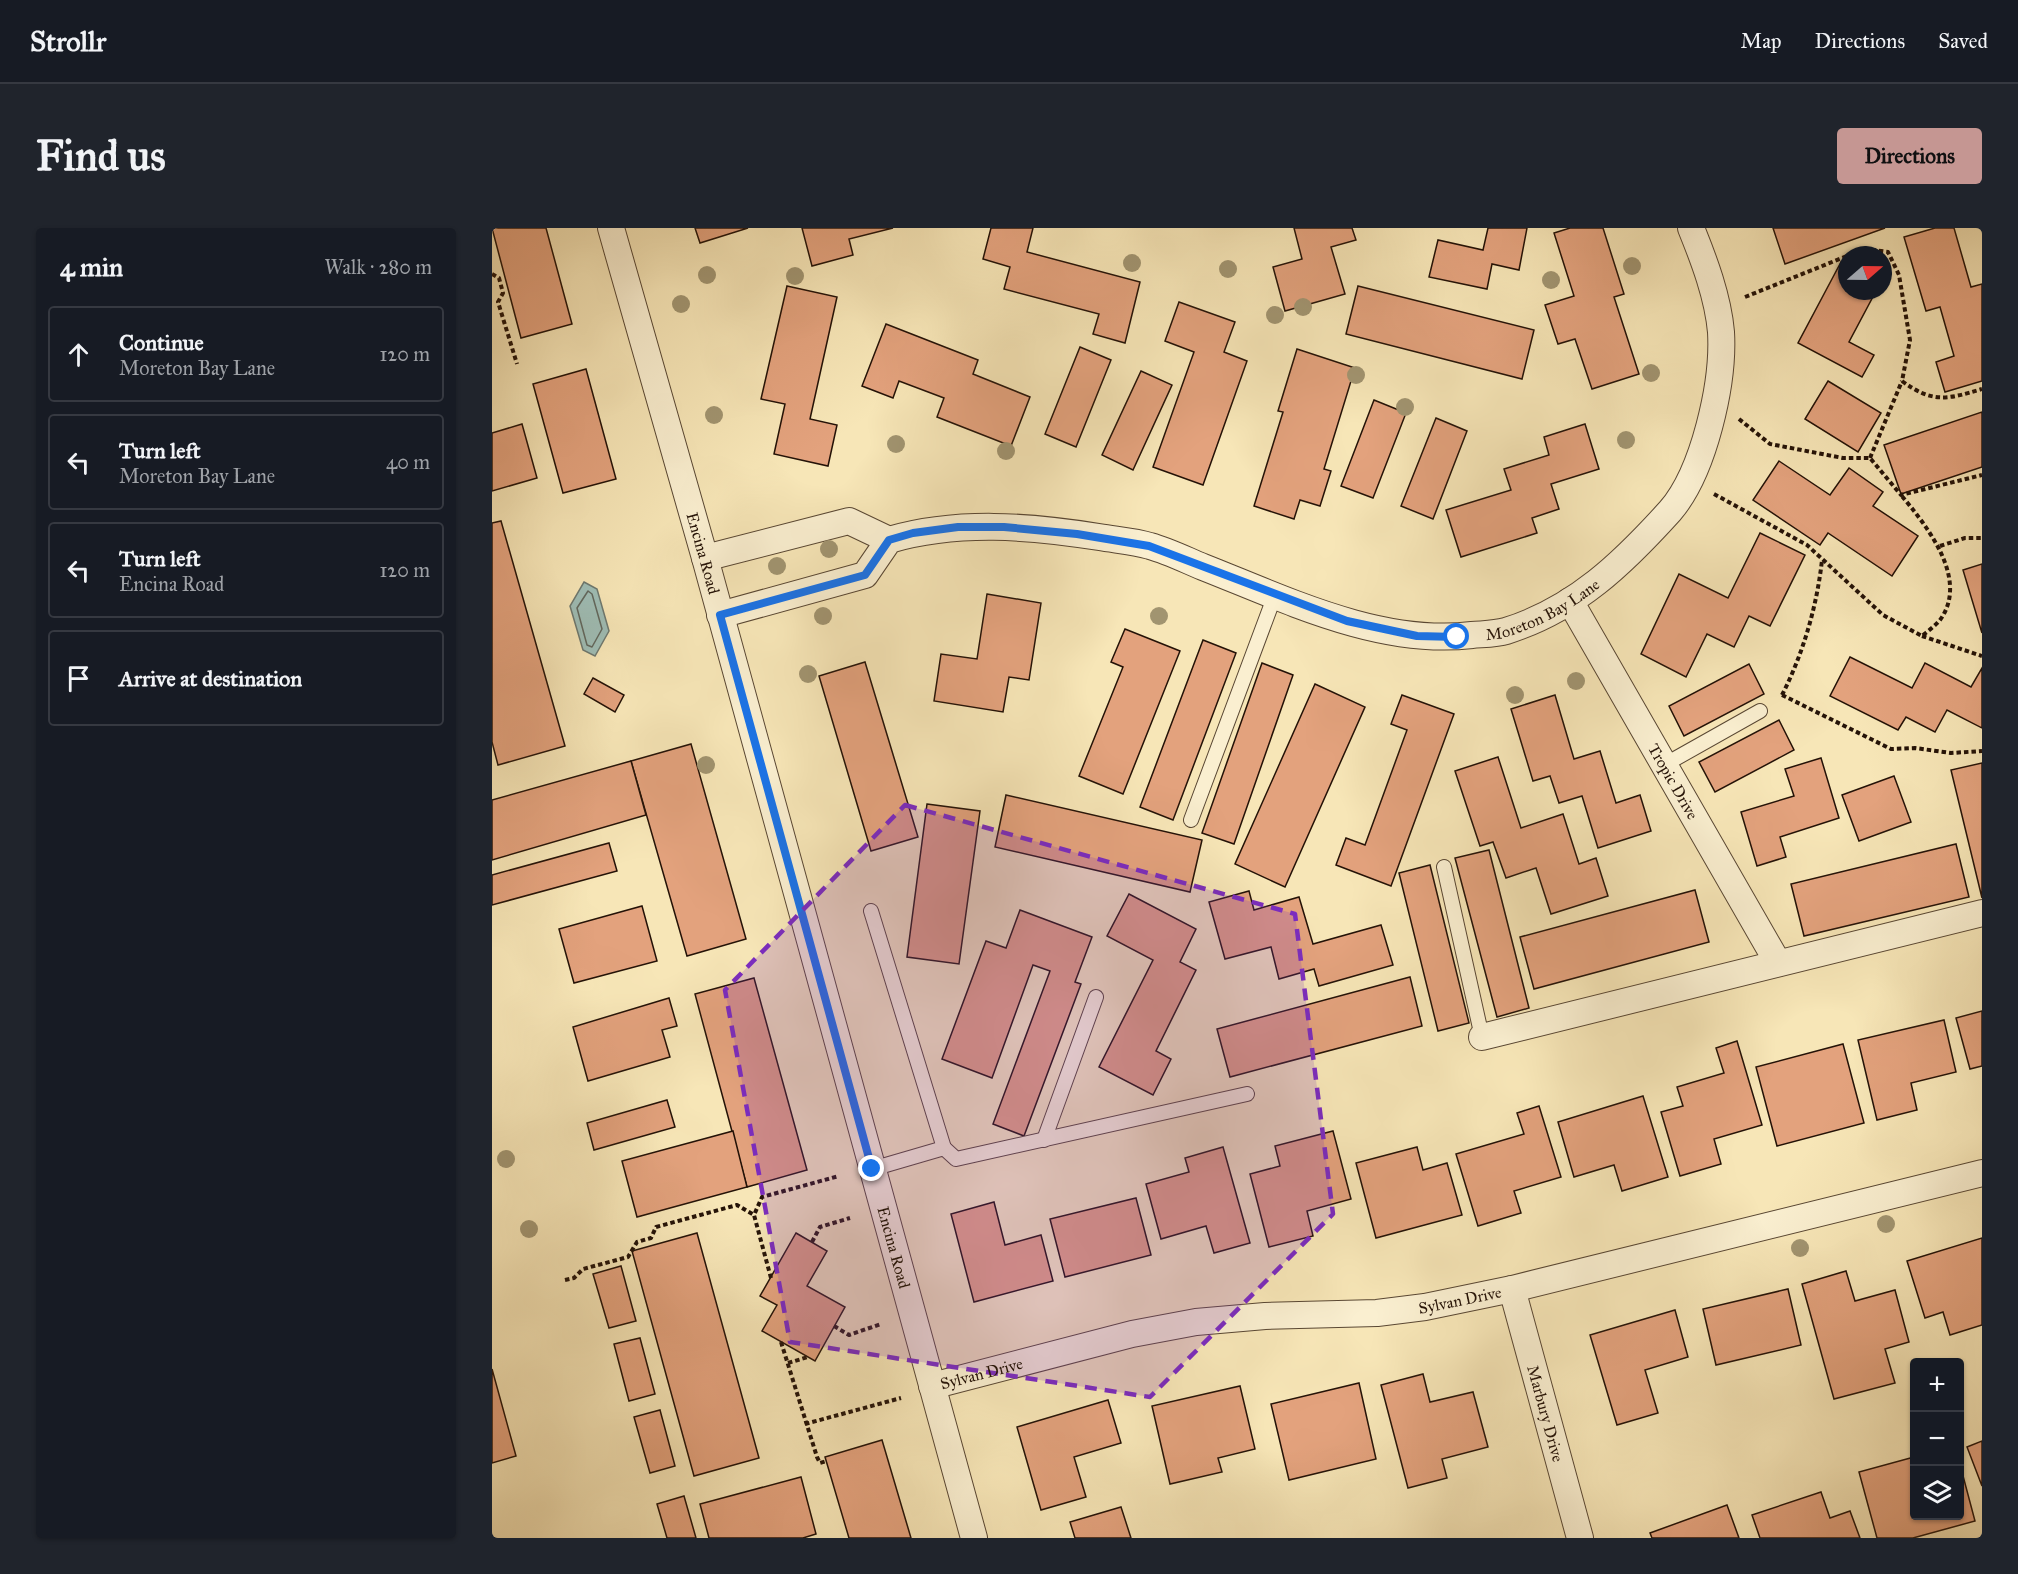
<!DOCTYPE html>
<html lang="en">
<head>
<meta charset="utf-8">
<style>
  body { margin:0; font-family:"IM FELL Great Primer",serif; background:#20242c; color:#f1f3f6 }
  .controls { position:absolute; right:18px; bottom:18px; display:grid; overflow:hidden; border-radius:6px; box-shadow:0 2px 4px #0004 }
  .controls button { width:54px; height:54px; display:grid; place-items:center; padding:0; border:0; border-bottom:2px solid #363941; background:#171b24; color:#f1f3f6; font:30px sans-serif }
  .compass { position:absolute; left:1346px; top:18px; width:54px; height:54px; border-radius:50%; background:#171b24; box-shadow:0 2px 4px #0004; rotate:70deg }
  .stop { position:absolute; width:18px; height:18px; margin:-14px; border:4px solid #1a73e8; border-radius:50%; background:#fff }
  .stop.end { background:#1a73e8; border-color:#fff; box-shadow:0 2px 6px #0008 }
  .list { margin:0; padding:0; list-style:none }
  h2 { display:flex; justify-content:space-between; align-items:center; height:78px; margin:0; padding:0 24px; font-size:26px }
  h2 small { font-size:20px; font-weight:400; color:#9ea1a6 }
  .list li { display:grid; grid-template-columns:39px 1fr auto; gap:18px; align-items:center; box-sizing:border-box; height:96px; margin:0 12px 12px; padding:0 12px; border:2px solid #363941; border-radius:6px }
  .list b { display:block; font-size:22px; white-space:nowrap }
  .list p { margin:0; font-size:20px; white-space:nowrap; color:#9ea1a6 }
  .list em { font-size:20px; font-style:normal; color:#9ea1a6 }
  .icon { flex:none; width:33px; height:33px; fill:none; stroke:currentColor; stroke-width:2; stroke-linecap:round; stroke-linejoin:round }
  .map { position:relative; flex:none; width:1490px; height:1310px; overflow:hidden; border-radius:6px }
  header { display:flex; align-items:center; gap:36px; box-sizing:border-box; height:84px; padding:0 30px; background:#171b24; border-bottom:2px solid #363941 }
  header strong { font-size:28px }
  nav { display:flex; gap:33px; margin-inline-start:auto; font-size:21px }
  .intro { display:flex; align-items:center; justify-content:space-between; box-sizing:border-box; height:144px; padding:0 36px }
  h1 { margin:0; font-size:42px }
  .button { padding:15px 27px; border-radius:6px; background:#c59692; color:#111; font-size:21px; font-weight:700 }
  main { display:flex; gap:36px; padding:0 36px }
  aside { flex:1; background:#171b24; border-radius:6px; box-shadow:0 2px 4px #0004 }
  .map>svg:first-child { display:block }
  .water { fill:#9fbeb6; stroke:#6e7970; stroke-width:1.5 }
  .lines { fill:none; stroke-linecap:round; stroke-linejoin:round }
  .shore { stroke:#62685e; stroke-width:1.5 }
  .building { fill:#e3a27d; stroke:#241207; stroke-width:1.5 }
  .service-casing { stroke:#594733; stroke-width:16 }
  .minor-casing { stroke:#594733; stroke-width:28 }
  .path { stroke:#241207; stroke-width:4; stroke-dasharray:4.5 3; stroke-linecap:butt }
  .service { stroke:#faefd0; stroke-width:14 }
  .minor { stroke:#faefd0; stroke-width:26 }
  .tree { fill:#a19470 }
  .route { stroke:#1a73e8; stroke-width:8 }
  .marked { fill:#7b2cbf; fill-opacity:0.2; stroke:#7b2cbf; stroke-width:4.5; stroke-dasharray:12 8; stroke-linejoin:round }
  .labels { text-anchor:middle; stroke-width:5; stroke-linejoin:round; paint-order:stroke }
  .street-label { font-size:16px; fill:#241207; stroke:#faefd0 }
</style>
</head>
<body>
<header>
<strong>Strollr</strong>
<nav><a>Map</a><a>Directions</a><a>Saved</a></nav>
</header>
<div class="intro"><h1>Find us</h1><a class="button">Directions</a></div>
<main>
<aside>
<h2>4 min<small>Walk · 280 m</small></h2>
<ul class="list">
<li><svg class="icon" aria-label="ahead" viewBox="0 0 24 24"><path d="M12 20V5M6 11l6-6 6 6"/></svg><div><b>Continue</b><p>Moreton Bay Lane</p></div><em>120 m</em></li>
<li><svg class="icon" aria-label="left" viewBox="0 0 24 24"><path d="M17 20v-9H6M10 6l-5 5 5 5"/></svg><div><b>Turn left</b><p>Moreton Bay Lane</p></div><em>40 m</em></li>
<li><svg class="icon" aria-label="left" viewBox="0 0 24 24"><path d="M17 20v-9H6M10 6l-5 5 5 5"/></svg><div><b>Turn left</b><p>Encina Road</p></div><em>120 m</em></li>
<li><svg class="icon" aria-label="arrive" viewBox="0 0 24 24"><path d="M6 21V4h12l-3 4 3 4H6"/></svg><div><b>Arrive at destination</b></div></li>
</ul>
</aside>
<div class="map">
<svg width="1490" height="1310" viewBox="0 0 1490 1310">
  <rect width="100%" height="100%" fill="#f7e6b7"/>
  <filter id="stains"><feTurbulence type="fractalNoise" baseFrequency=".00333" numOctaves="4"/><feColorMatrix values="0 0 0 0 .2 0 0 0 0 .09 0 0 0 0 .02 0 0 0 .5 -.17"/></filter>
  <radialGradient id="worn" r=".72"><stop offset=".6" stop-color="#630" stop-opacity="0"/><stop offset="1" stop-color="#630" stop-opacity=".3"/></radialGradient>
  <!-- water -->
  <polygon class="water" points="92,354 105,361 117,403 103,428 91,422 78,378"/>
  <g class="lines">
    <!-- shore -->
    <polygon class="shore" points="96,363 100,366 110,401 100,419 95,417 85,380"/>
  </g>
  <!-- building -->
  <g class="building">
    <polygon points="0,0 54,0 80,96 29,110"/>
    <polygon points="203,0 256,0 208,15"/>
    <polygon points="310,0 401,0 357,11 361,27 320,38"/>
    <polygon points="499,0 541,0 535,24 648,54 633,115 601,106 607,86 512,61 518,39 491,31"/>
    <polygon points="802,0 860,0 864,12 839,19 853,66 793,83 781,39 810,31"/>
    <polygon points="996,0 1035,0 1027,42 1000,36 995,61 937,49 946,12 991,22"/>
    <polygon points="1078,0 1111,0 1132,66 1122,69 1147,146 1100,161 1083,111 1066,116 1053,77 1082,68 1062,5"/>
    <polygon points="1281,0 1393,0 1293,36"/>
    <polygon points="1443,0 1462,0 1479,59 1490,56 1490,153 1453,164 1444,134 1462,128 1448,79 1434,83 1412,9"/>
    <polygon points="1349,34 1355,38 1355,63 1384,63 1357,114 1382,127 1370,149 1306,115"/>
    <polygon points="295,58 345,69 318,191 345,197 336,238 282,226 293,176 269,171"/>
    <polygon points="866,58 1042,102 1030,151 854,106"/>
    <polygon points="687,74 743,94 732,124 755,133 711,257 661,239 702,124 673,113"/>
    <polygon points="394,96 486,132 481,146 538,169 519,218 445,189 452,170 407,153 401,170 370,158"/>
    <polygon points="588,119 619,132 584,219 553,206"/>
    <polygon points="805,121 863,140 832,241 839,243 828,278 808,272 802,291 762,278 791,184 786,183"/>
    <polygon points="94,141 124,251 71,265 41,156"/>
    <polygon points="649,143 680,157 641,242 610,227"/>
    <polygon points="1336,153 1389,185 1366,224 1313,191"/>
    <polygon points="882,172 914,185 881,270 849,258"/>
    <polygon points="1490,184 1490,239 1409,266 1392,217"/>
    <polygon points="944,190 975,203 941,291 909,278"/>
    <polygon points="30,196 45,250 0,263 0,205"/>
    <polygon points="1093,196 1107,241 1059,256 1067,281 1040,290 1045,305 969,329 954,282 1019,262 1012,241 1057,227 1052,209"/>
    <polygon points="1287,233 1338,267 1357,240 1391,264 1381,278 1426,308 1400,348 1336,305 1328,317 1261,272"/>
    <polygon points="9,293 73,518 6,537 0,514 0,295"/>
    <polygon points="1268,305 1313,327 1278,398 1257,388 1242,419 1215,406 1194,449 1149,426 1187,346 1236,370"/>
    <polygon points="1490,336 1490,405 1471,342"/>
    <polygon points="495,366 549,375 537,452 517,449 511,484 442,473 449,426 485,431"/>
    <polygon points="633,401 688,423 631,566 587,548 631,439 619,434"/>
    <polygon points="711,412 744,425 681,592 648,579"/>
    <polygon points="1358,429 1420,460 1433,435 1479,459 1490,440 1490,500 1455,482 1443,504 1414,489 1406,502 1338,468"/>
    <polygon points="373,434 426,609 379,623 327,448"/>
    <polygon points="770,435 801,447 742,616 710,605"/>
    <polygon points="1257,436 1272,466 1192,508 1177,478"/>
    <polygon points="101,450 132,467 123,484 92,466"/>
    <polygon points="823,456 873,479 793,659 743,636"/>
    <polygon points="910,467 962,486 899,658 844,637 854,610 873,617 915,502 899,496"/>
    <polygon points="1063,467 1082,531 1108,523 1124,575 1148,567 1159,603 1106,620 1090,568 1067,575 1058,548 1041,553 1019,481"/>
    <polygon points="1287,492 1302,522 1223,564 1207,534"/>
    <polygon points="199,516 254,711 195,728 139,533"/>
    <polygon points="1006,529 1029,600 1071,586 1087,636 1104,630 1116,668 1059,686 1044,640 1014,650 1001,614 988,618 963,543"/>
    <polygon points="1329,530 1347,590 1288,609 1294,629 1265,638 1249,584 1302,568 1293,541"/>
    <polygon points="139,533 154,587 0,632 0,572"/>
    <polygon points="1490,535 1490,670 1459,542"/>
    <polygon points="1402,548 1419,594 1367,613 1350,567"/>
    <polygon points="514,567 710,612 698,664 503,619"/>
    <polygon points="435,576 488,583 467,736 415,729"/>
    <polygon points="117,615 125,643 0,677 0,647"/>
    <polygon points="1464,616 1477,669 1312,708 1299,656"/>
    <polygon points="997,622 1037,780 1005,789 963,630"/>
    <polygon points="938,637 977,795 946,803 907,645"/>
    <polygon points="1203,662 1217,714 1042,761 1028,709"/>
    <polygon points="757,663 762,682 807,669 821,716 889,697 901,737 827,758 822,741 787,751 779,719 733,731 717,674"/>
    <polygon points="637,666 704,701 688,734 704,742 664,823 679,831 661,867 607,839 661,732 615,708"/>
    <polygon points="150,678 165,733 82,755 67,701"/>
    <polygon points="528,682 600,709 583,754 589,756 532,908 501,896 558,743 541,737 500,850 450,831 494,713 514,720"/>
    <polygon points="918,749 930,798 738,849 725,801"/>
    <polygon points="262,750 315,942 255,959 203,766"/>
    <polygon points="177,770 185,798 170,802 178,829 96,853 81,799"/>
    <polygon points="1490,783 1490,838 1478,841 1464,790"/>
    <polygon points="1452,792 1464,844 1419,855 1425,882 1385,892 1366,812"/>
    <polygon points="1245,813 1270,897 1222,911 1229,936 1188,948 1169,884 1191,878 1185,859 1232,845 1224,820"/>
    <polygon points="1351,816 1372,895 1285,918 1264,839"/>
    <polygon points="1151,868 1176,949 1130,963 1122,937 1082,949 1066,894"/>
    <polygon points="175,872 183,899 102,922 95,895"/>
    <polygon points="1047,878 1069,949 1022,963 1029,985 986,998 964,926 1032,906 1025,885"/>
    <polygon points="241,903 255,959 145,989 130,933"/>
    <polygon points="841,903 859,971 815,983 821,1008 777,1019 758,946 788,938 783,918"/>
    <polygon points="731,919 758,1015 722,1025 714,998 669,1011 654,956 697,944 693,930"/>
    <polygon points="925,919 931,942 955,935 970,987 884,1010 864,935"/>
    <polygon points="644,970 659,1027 573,1049 558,991"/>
    <polygon points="502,974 513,1017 549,1007 561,1053 482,1074 459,986"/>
    <polygon points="205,1005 267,1230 202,1248 140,1023"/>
    <polygon points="304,1005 335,1023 315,1058 353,1079 323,1133 270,1103 285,1077 268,1068"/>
    <polygon points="1490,1010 1490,1097 1458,1107 1451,1084 1433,1090 1415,1033"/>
    <polygon points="129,1038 144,1093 117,1100 101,1046"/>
    <polygon points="1354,1043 1363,1073 1403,1062 1417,1114 1393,1121 1403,1155 1342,1171 1310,1056"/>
    <polygon points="1296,1061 1309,1117 1224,1137 1211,1081"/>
    <polygon points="1183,1082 1196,1129 1153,1142 1166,1185 1125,1197 1098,1107"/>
    <polygon points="148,1110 163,1166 137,1173 122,1116"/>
    <polygon points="0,1141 24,1228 0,1235"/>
    <polygon points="931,1146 938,1174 981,1164 996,1219 950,1231 955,1250 916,1260 889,1157"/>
    <polygon points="867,1155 884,1231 797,1252 779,1176"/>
    <polygon points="748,1158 763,1221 726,1230 730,1244 678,1256 660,1178"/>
    <polygon points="616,1172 629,1215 582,1229 594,1269 549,1282 525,1199"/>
    <polygon points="168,1182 183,1238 158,1245 142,1189"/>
    <polygon points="390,1212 419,1310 357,1310 333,1229"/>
    <polygon points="1490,1213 1490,1258 1475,1219"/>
    <polygon points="1422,1229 1422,1288 1468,1288 1468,1244 1470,1244 1483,1293 1421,1310 1385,1310 1367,1244"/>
    <polygon points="309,1249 324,1306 311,1310 217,1310 208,1276"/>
    <polygon points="1329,1264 1338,1290 1358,1283 1368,1310 1268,1310 1260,1287"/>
    <polygon points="192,1268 204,1310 175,1310 165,1276"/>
    <polygon points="1235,1277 1247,1310 1160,1310 1158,1305"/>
    <polygon points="629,1279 639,1310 583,1310 578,1294"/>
  </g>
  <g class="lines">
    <defs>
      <g id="service">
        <polyline points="1172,537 1268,483"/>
        <polyline points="699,592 783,367"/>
        <polyline points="952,639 990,809"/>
        <polyline points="379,683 452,920"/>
        <polyline points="552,912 604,769"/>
        <polyline points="380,941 452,920 464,931 755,866"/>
      </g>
      <g id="minor">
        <path id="s1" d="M 119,0 L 213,330 L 482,1310"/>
        <polyline points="213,330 357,293 397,312"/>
        <path id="s2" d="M 1078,373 L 1286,735"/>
        <path id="s3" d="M 228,387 L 373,347 L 397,312 C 466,292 537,298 607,309 C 624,312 642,313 658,318 C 676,323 694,332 711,339 C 795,372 888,418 980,407 C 991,406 1004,406 1014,403 C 1084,381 1131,335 1178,283 C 1212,244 1232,155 1229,104 C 1226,69 1212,32 1199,0"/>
        <polyline points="990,809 1490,685"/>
        <path id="s4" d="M 1020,1061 L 1088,1310"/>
        <path id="s5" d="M 440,1158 L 640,1106 L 704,1094 L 773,1088 L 885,1085 L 933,1079 L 1020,1061 L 1490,945"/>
      </g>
    </defs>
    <!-- service casing -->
    <use href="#service" class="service-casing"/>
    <!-- minor casing -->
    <use href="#minor" class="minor-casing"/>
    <!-- path -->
    <g class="path">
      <path d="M 1358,27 L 1374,21 L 1396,24 L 1407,47 L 1418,112 L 1410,153 C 1441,176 1456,171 1490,161"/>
      <polyline points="0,46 7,50 11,65 6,74 25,136"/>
      <polyline points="1253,69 1355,28"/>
      <polyline points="1247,191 1278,216 1351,230 1378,230 1409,267 1490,247"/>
      <polyline points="1378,230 1410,153"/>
      <path d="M 1222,266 L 1315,317 L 1391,387 L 1430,408 C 1436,403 1443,398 1448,392 C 1478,351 1434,297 1409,267"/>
      <polyline points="1448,318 1473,310 1490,310"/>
      <polyline points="1430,408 1490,428"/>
      <polyline points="1290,467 1399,521 1423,520 1459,525 1490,523"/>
      <path d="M 1290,467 C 1311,426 1325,378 1330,332"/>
      <polyline points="320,1014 328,999 358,990"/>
      <polyline points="279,1050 262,987 270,969 347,948"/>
      <polyline points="73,1052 82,1050 91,1041 136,1029 145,1014 159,1010 164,999 245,977 262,987"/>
      <polyline points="342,1098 357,1107 389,1096"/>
      <polyline points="289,1114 325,1229 328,1235 335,1233"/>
      <polyline points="296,1135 316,1129"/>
      <polyline points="313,1196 409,1170"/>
    </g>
    <!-- service -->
    <use href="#service" class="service"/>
    <!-- minor -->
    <use href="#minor" class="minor"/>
  </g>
  <!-- trees -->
  <g class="tree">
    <circle cx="640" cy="35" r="9"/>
    <circle cx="1140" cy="38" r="9"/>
    <circle cx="736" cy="41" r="9"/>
    <circle cx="215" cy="47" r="9"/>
    <circle cx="303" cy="48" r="9"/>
    <circle cx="1059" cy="52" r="9"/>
    <circle cx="189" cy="76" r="9"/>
    <circle cx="811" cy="79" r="9"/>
    <circle cx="783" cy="87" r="9"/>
    <circle cx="1159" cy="145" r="9"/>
    <circle cx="864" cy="147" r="9"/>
    <circle cx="913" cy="179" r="9"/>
    <circle cx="222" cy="187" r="9"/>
    <circle cx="1134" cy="212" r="9"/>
    <circle cx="404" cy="216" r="9"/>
    <circle cx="514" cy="223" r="9"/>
    <circle cx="337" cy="321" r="9"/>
    <circle cx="285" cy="338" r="9"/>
    <circle cx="331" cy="388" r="9"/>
    <circle cx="667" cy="388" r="9"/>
    <circle cx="316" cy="446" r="9"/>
    <circle cx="1084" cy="453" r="9"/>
    <circle cx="1023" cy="467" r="9"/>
    <circle cx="214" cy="537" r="9"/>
    <circle cx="14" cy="931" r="9"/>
    <circle cx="1394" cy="996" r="9"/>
    <circle cx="37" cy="1001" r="9"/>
    <circle cx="1308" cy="1020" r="9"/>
  </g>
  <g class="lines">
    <!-- route -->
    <polyline class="route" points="380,941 228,387 373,347 397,312 421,305 466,299 512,299 585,306 657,318 855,393 925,408 965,409"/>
  </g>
  <!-- marked area -->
  <path class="marked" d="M 413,577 L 803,686 L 841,986 L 658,1169 L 298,1114 L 233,762 Z"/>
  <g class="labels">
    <!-- street labels -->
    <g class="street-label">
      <text dy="6" stroke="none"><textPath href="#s1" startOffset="338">Encina Road</textPath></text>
      <text dy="6" stroke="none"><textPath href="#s3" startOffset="870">Moreton Bay Lane</textPath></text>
      <text dy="6" stroke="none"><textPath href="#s2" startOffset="208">Tropic Drive</textPath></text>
      <text dy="6" stroke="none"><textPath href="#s1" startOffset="1058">Encina Road</textPath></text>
      <text dy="6" stroke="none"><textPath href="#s5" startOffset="537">Sylvan Drive</textPath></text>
      <text dy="6" stroke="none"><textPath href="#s5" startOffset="51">Sylvan Drive</textPath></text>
      <text dy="6" stroke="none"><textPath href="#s4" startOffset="129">Marbury Drive</textPath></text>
    </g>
  </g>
  <rect width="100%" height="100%" filter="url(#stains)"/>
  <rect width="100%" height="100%" fill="url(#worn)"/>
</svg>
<div class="controls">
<button>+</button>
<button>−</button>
<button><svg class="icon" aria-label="layers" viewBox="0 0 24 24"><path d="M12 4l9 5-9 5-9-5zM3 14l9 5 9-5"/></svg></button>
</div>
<svg class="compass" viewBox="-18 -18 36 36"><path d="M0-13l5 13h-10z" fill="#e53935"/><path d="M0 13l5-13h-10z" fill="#9ea1a6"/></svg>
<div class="stop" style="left:965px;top:409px"></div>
<div class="stop end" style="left:380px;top:941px"></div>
</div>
</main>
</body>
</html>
